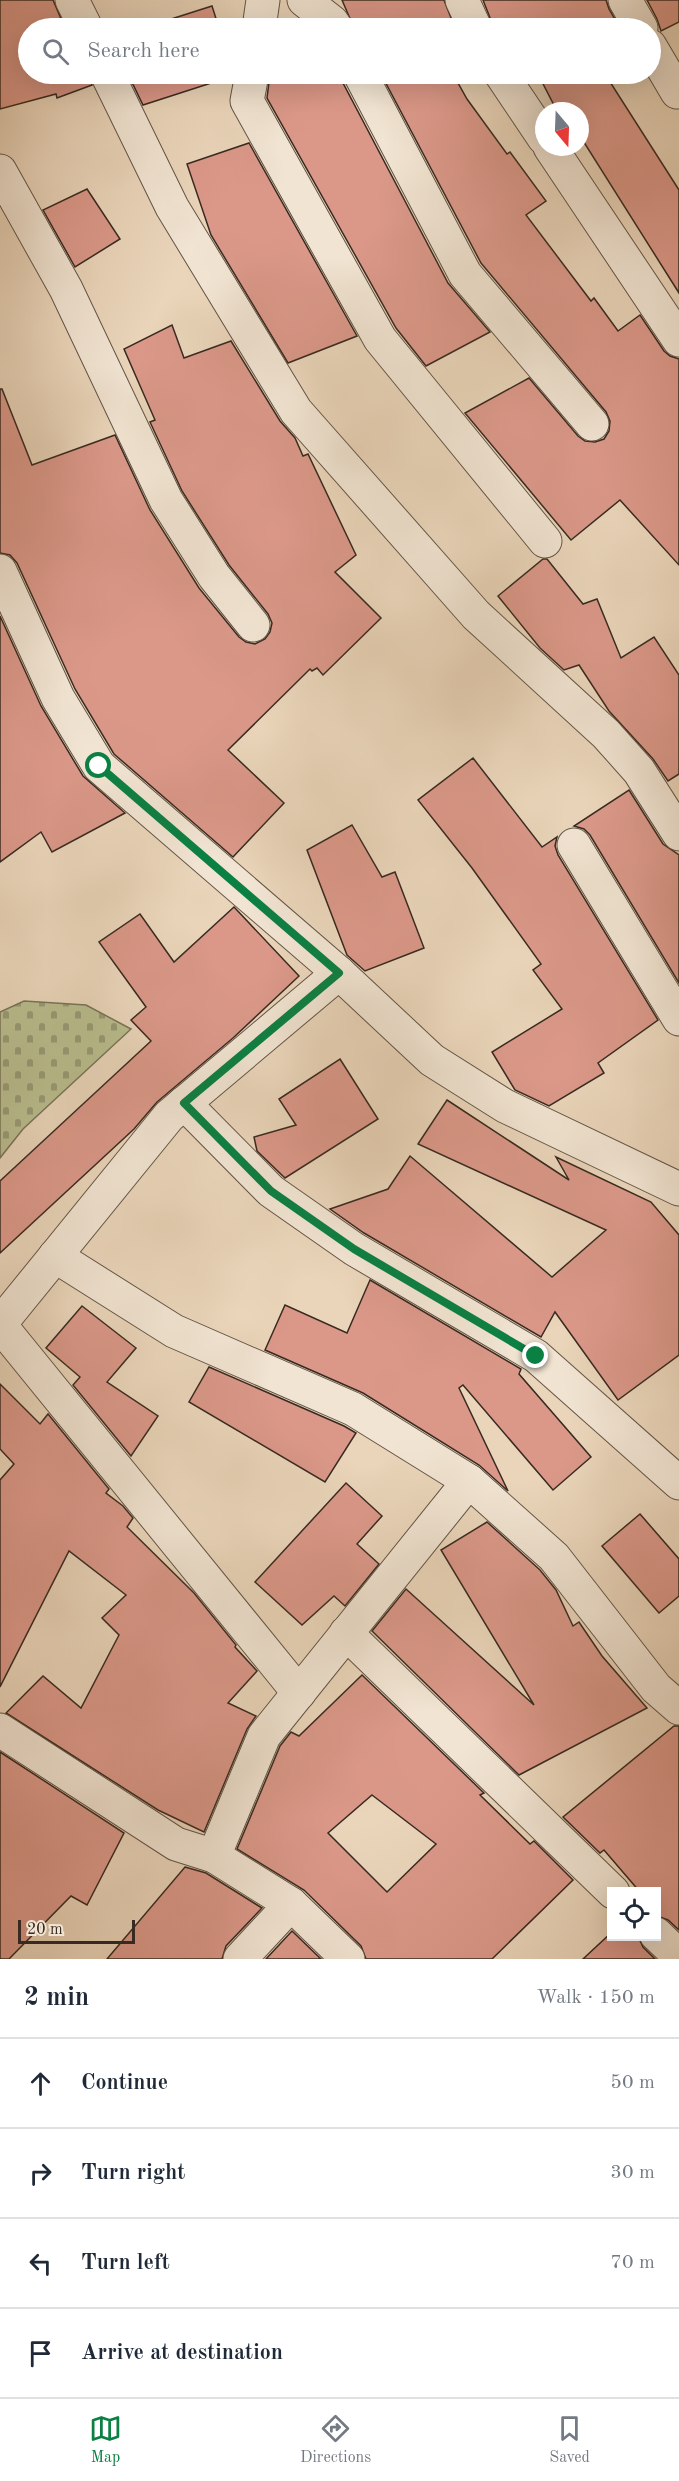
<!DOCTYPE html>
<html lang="en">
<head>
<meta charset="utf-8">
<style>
  body { margin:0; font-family:"Old Standard TT",serif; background:#f6f6f7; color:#1f2937 }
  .controls { position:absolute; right:18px; bottom:18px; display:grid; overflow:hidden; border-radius:0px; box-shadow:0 6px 24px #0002 }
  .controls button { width:54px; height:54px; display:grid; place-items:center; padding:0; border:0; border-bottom:2px solid #e0e1e3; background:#fff; color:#1f2937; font:30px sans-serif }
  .compass { position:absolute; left:535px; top:102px; width:54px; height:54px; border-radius:50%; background:#fff; box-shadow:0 6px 24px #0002; rotate:161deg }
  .scale { position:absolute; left:18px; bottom:15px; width:117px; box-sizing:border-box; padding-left:6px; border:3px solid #382a21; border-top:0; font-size:16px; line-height:21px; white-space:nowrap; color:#382a21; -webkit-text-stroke:4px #f1e4d2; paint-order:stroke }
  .stop { position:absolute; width:18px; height:18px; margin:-14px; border:4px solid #0b8043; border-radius:50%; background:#fff }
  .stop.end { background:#0b8043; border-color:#fff; box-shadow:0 2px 6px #0008 }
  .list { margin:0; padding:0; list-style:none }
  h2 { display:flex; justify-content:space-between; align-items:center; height:78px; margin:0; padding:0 24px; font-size:26px }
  h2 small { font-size:20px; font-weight:400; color:#747a83 }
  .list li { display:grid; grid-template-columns:39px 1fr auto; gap:18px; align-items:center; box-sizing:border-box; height:90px; padding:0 24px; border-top:2px solid #e0e1e3 }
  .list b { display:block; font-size:22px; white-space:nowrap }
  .list em { font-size:20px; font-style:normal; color:#747a83 }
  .icon { flex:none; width:33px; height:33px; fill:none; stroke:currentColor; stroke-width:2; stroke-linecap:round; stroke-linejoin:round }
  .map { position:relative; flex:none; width:679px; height:1959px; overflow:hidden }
  .search { position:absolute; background:#fff; box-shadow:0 6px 24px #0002; left:18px; right:18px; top:18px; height:66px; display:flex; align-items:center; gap:15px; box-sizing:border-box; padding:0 21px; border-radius:33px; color:#747a83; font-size:22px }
  .sheet { height:438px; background:#fff }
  nav { display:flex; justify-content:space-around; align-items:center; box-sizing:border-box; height:84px; border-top:2px solid #e0e1e3; background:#fff; font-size:16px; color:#747a83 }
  nav a { display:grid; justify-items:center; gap:3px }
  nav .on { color:#0b8043 }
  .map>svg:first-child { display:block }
  .cemetery { fill:url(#cemetery-stones); stroke:#787458; stroke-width:1.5 }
  .building { fill:#db9889; stroke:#382a21; stroke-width:1.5; fill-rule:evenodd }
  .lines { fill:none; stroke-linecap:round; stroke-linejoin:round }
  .minor-casing { stroke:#645547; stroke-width:35 }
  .minor { stroke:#f1e4d2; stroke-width:33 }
  .route { stroke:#0b8043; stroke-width:8 }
</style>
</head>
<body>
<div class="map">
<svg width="679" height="1959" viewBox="0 0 679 1959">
  <defs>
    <pattern id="cemetery-stones" width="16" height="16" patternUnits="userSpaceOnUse" patternTransform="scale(1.5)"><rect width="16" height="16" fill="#b9bd8e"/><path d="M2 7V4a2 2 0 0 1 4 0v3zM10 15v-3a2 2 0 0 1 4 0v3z" fill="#979a74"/></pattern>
  </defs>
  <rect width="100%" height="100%" fill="#ead5ba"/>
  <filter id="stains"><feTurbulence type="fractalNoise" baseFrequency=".00333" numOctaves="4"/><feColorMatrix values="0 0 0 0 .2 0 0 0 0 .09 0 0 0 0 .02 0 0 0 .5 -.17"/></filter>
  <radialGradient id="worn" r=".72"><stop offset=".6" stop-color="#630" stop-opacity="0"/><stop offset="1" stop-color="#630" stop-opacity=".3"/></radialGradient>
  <!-- cemetery -->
  <polygon class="cemetery" points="24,1001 86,1005 131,1029 23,1129 0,1158 0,1012"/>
  <!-- building -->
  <g class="building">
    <polygon points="0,0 53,0 65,28 28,28 28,74 88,74 92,85 57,98 56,94 0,109"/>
    <polygon points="342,0 444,0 455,28 354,28"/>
    <polygon points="483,0 606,0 609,9 620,28 516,28 514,24 507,28 494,28"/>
    <polygon points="647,0 679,0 679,22 661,31 657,19"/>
    <polygon points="212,6 219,28 143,28"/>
    <polygon points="128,74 233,74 233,76 143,105"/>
    <polygon points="270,74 341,74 343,83 448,283 490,332 426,366 396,328 267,98"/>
    <polygon points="381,74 453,74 467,99 507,154 510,152 546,201 526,215 591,301 594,298 618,331 640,315 664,351 670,356 679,359 679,565 620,500 571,540 465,413 529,378 578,436 585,441 595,442 604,439 609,431 610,421 606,412 481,263"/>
    <polygon points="538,74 605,74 679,190 679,293 580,136 580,111 557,111"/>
    <polygon points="249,143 357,336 288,363 211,235 187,164"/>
    <polygon points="87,189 120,239 75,267 43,210"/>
    <polygon points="172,325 184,358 231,341 280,421 295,438 303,456 308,454 356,555 335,572 381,618 323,675 317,668 312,671 310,669 228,750 284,803 233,857 114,754 75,689 17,563 10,555 0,553 0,389 2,389 32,465 115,435 150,510 199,588 239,637 246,642 255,644 265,639 270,632 272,623 268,614 229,565 182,491 150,422 155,420 124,349"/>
    <polygon points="543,559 547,559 583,604 597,599 621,658 654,637 679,675 679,774 668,781 653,759 609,711 579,665 564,670 540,648 498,596"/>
    <polygon points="0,616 41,706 83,776 125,813 52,852 41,832 0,862"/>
    <polygon points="473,758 542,847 557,837 555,846 558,855 658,1020 598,1063 604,1073 549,1106 515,1090 492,1052 562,1009 533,970 541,964 472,868 418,800"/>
    <polygon points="629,790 663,844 679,855 679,983 590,835 584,829 574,826"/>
    <polygon points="352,825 382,877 395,872 424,948 365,971 347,955 307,850"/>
    <polygon points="234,907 299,976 233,1038 157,1102 134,1129 0,1253 0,1181 151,1041 131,1020 146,1007 99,942 140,914 174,962"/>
    <polygon points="340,1059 378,1119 285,1178 257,1151 254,1137 296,1125 279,1099"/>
    <polygon points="447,1100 569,1180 556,1157 651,1202 679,1235 679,1355 618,1400 555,1312 541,1337 364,1233 330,1209 388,1189 410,1156 552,1277 606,1230 418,1144"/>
    <polygon points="370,1280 521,1369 519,1374 591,1457 553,1490 463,1385 459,1388 508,1491 479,1465 363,1393 265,1350 285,1305 347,1333"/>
    <polygon points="82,1306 136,1348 107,1382 158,1416 131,1456 73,1385 80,1377 46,1348"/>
    <polygon points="209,1367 344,1426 356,1433 325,1482 189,1402"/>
    <polygon points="0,1384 40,1424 48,1414 109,1489 106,1493 123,1506 133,1518 127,1527 194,1593 236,1645 235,1647 257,1671 228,1703 256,1716 247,1729 204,1832 158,1810 6,1713 43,1676 81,1708 119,1635 102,1618 126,1595 69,1551 0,1687 0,1480 14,1464 0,1449"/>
    <polygon points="346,1483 382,1516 357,1544 379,1564 345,1606 334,1596 302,1625 255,1582"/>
    <polygon points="640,1514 679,1559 679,1596 659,1613 602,1546"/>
    <polygon points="487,1522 540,1570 556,1590 573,1626 579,1622 602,1656 647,1708 519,1775 372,1631 406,1589 534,1705 441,1550"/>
    <path d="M 362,1675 L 484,1793 L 480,1795 L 530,1844 L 534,1841 L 573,1880 L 492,1959 L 366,1959 L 361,1946 L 304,1890 L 237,1849 L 280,1746 L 291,1732 L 299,1736 ZM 372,1795 L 436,1844 L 387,1892 L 328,1833 Z"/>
    <polygon points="674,1726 679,1726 679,1930 668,1920 657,1916 657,1892 640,1892 604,1850 600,1853 563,1817"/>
    <polygon points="0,1752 124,1833 87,1905 71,1896 9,1959 0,1959"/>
    <polygon points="185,1867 206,1873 262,1908 226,1946 222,1959 107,1959"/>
    <polygon points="292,1931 321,1959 266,1959"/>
    <polygon points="612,1932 612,1936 638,1936 643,1947 655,1959 583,1959"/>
  </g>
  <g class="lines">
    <defs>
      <g id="minor">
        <polyline points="72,0 86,28"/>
        <polyline points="304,0 332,22 336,28"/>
        <polyline points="462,0 475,28"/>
        <polyline points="625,0 641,28"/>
        <polyline points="259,28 263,0"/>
        <polyline points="650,46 677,92"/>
        <polyline points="107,74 172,207 296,411 476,615 606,734 639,771 679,834"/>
        <polyline points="252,74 247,101 380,339 545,541"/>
        <polyline points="360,74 465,274 592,424"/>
        <polyline points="501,74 544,138"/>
        <polyline points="550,147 679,340"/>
        <polyline points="0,171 66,289 166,500 214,576 253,625"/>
        <polyline points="0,571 58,698 99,766 339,973 432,1060 505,1106 679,1189"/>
        <polyline points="574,845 679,1019"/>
        <polyline points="184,1103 271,1191 354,1249 536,1356 679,1483"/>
        <polyline points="55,1256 174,1331 353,1409 469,1481 554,1557 656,1688 679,1708"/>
        <polyline points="0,1324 169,1116 339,973"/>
        <polyline points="0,1325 299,1693"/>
        <polyline points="346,1633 613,1892"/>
        <polyline points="0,1730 176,1844 214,1856 291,1904 348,1959"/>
        <polyline points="214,1856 264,1736 469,1481"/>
        <polyline points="656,1934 679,1956"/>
        <polyline points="240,1959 291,1904"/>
      </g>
    </defs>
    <!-- minor casing -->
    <use href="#minor" class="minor-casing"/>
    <!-- minor -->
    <use href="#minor" class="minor"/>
  </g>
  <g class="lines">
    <!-- route -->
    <polyline class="route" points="99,766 339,973 184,1103 271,1191 354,1249 536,1356"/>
  </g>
  <rect width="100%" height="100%" filter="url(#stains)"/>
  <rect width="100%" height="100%" fill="url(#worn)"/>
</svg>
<div class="controls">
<button><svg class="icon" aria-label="locate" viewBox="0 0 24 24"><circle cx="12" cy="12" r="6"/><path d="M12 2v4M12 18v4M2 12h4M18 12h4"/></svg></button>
</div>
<svg class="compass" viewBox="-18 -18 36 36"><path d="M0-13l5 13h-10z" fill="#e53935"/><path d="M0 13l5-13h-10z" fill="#747a83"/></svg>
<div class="scale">20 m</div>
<div class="stop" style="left:99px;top:766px"></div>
<div class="stop end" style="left:536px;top:1356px"></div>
<div class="search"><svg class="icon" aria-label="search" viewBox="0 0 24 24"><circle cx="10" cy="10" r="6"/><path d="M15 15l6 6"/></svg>Search here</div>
</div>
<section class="sheet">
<h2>2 min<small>Walk · 150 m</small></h2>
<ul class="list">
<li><svg class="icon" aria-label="ahead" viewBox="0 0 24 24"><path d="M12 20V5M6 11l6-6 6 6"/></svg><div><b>Continue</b></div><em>50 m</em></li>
<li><svg class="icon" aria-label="right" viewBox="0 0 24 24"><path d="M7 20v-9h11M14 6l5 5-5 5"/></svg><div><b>Turn right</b></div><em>30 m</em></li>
<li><svg class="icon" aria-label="left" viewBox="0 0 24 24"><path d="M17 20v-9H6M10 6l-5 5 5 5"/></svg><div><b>Turn left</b></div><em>70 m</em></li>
<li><svg class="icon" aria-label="arrive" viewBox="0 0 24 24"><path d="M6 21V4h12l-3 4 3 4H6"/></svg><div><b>Arrive at destination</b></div></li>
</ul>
</section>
<nav>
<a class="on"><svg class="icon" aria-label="map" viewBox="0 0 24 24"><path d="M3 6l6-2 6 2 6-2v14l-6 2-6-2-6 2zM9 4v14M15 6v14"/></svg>Map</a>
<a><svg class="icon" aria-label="directions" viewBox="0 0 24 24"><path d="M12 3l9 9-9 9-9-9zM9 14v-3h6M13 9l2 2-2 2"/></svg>Directions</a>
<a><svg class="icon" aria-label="saved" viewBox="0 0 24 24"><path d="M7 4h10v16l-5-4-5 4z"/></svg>Saved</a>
</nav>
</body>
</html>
